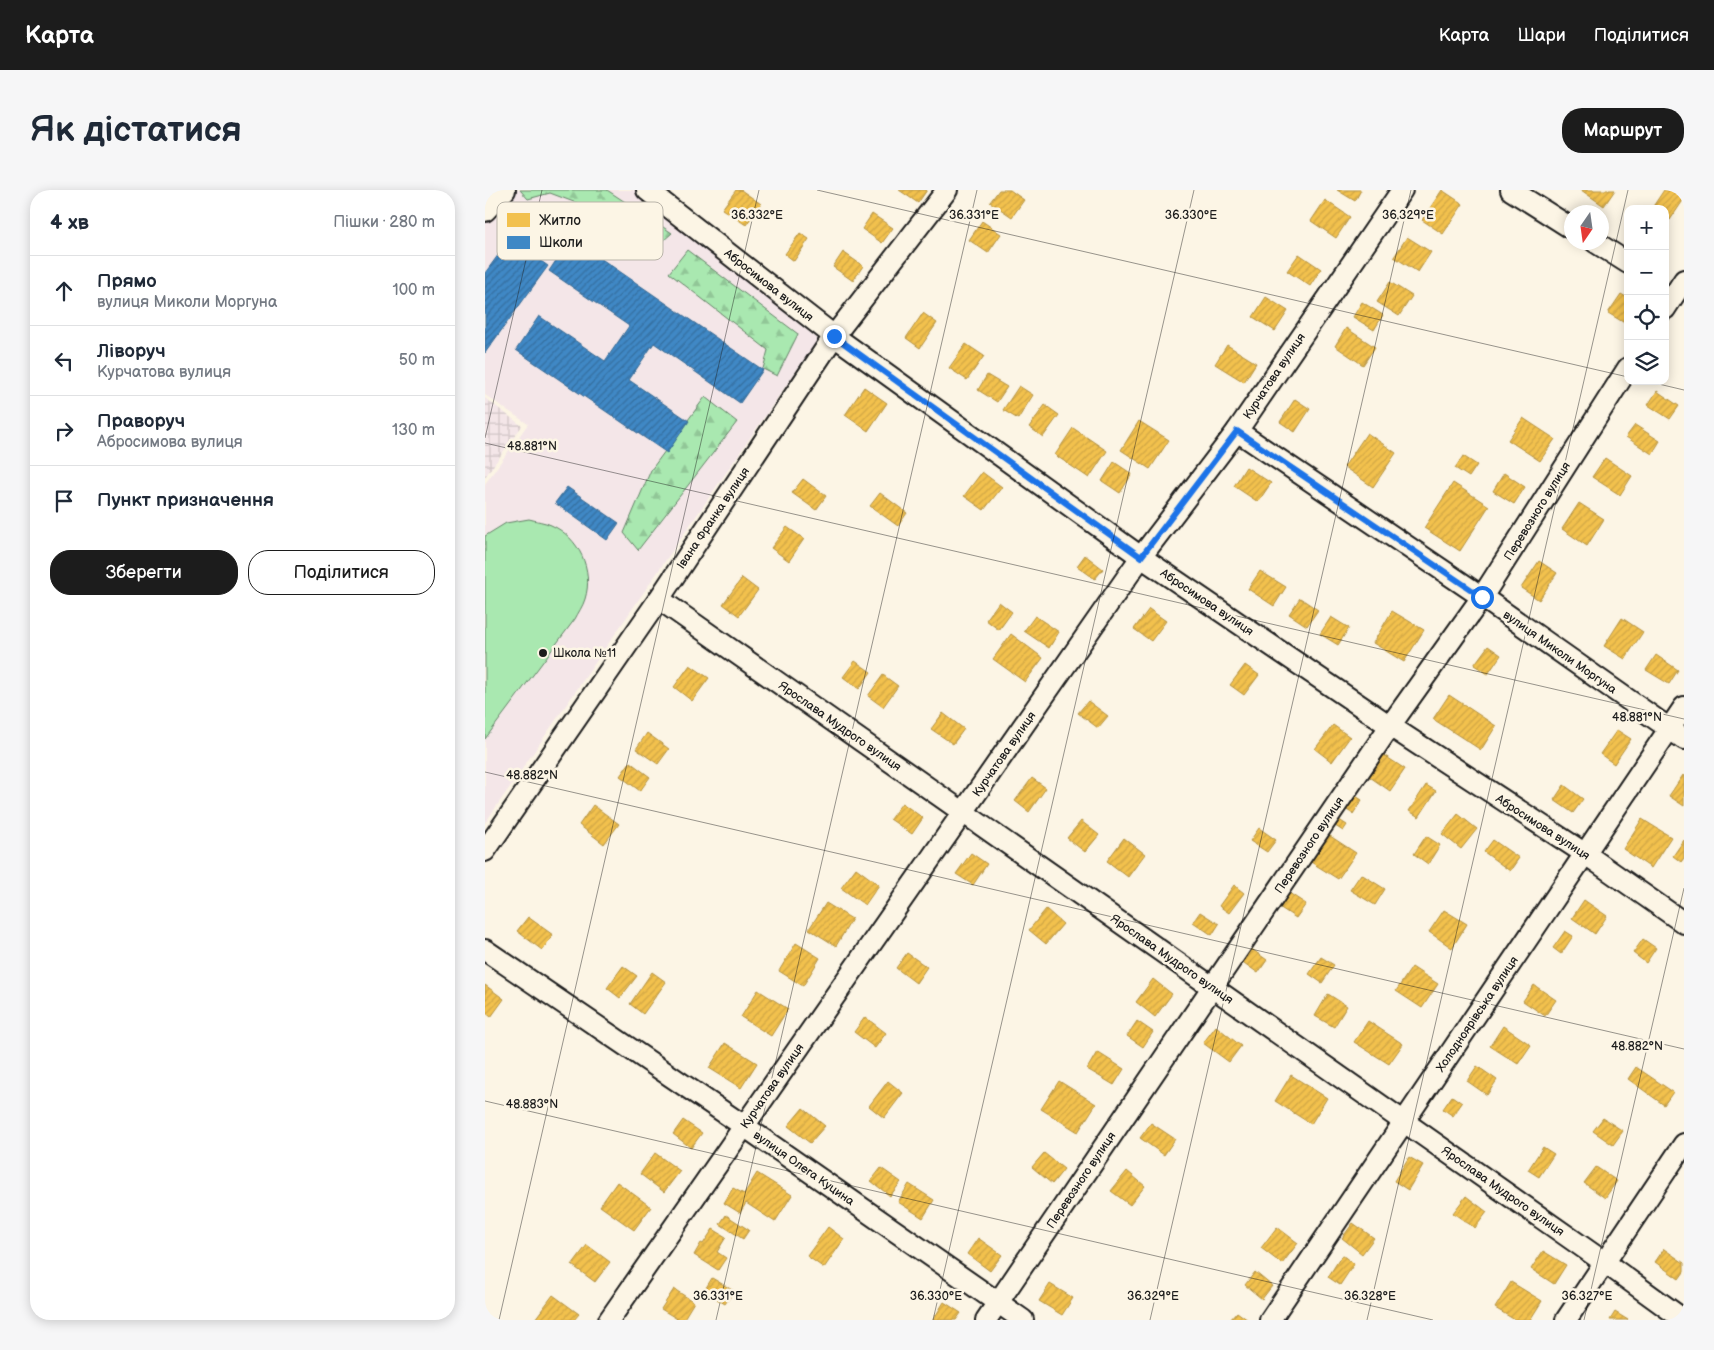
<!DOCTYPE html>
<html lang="uk">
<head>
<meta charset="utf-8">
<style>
  body { margin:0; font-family:"Balsamiq Sans",sans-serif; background:#f6f6f7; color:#1f2937 }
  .controls { position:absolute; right:15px; top:15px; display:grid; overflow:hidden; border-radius:10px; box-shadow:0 2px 12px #0003 }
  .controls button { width:45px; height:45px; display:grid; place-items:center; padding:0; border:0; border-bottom:1px solid #e0e1e3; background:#fff; color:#1f2937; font:25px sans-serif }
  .compass { position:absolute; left:1079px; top:15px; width:45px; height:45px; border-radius:50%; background:#fff; box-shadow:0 2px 12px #0003; rotate:193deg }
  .stop { position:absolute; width:15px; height:15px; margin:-11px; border:4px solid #1a73e8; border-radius:50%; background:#fff }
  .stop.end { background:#1a73e8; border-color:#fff; box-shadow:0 1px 5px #0008 }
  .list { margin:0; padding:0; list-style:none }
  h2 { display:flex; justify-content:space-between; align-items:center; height:65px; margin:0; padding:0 20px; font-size:21px }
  h2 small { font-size:16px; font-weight:400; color:#747a83 }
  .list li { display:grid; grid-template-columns:32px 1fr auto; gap:15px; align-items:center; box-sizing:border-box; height:70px; padding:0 20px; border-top:1px solid #e0e1e3 }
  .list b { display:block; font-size:19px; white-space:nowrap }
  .list p { margin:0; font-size:16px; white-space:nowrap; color:#747a83 }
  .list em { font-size:16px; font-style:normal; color:#747a83 }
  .actions { display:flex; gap:10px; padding:15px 20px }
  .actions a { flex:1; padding:11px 0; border:1px solid #1c1c1c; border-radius:20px; text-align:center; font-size:18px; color:#1c1c1c }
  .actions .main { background:#1c1c1c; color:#fff }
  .icon { flex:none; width:28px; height:28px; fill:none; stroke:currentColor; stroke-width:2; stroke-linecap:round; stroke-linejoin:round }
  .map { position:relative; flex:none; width:1199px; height:1130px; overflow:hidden; border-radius:20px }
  header { display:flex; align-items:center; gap:30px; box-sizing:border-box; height:70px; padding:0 25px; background:#1c1c1c; color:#fff }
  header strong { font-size:24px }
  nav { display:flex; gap:28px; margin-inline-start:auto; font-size:18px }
  .intro { display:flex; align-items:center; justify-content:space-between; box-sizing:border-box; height:120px; padding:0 30px }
  h1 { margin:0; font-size:35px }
  .button { padding:12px 22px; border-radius:20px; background:#1c1c1c; color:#fff; font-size:18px; font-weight:700 }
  main { display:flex; gap:30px; padding:0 30px }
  aside { flex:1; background:#fff; border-radius:20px; box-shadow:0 2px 12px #0003 }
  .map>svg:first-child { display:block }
  .built { fill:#f4e6e8 }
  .industrial { fill:url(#industrial-grid) }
  .green { fill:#a9e8b0; stroke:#628266 }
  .forest { fill:url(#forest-firs); stroke:#628266 }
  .homes { fill:url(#homes-hatch); stroke:#b2903f }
  .schools { fill:url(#schools-hatch); stroke:#346892 }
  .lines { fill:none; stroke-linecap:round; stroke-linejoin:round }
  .minor-casing { stroke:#1c1c1c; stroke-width:24 }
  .minor { stroke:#fcf5e5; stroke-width:20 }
  .route { stroke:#1a73e8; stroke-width:6 }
  .ticks { fill:none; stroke:#1c1c1c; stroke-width:1; stroke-opacity:0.45 }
  .poi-dot { fill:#1c1c1c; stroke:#fcf5e5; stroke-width:2 }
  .labels { text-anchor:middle; stroke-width:5; stroke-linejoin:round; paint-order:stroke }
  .street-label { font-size:12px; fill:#1c1c1c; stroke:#fcf5e5 }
  .poi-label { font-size:12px; fill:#1c1c1c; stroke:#fcf5e5; text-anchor:start }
  .key { fill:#fcf5e5; stroke:#b9b4a9; stroke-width:1 }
  .key-label { font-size:14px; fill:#1c1c1c }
  .ticks-label { font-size:12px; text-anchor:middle; fill:#1c1c1c; stroke:#fcf5e5; stroke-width:5; stroke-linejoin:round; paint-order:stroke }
</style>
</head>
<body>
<header>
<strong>Карта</strong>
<nav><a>Карта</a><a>Шари</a><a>Поділитися</a></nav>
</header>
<div class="intro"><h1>Як дістатися</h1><a class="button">Маршрут</a></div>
<main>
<aside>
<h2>4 хв<small>Пішки · 280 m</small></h2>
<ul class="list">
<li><svg class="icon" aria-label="ahead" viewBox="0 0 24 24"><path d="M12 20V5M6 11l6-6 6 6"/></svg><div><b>Прямо</b><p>вулиця Миколи Моргуна</p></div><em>100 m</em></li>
<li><svg class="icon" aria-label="left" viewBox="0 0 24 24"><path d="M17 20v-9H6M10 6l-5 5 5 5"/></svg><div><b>Ліворуч</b><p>Курчатова вулиця</p></div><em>50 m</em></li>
<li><svg class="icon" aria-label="right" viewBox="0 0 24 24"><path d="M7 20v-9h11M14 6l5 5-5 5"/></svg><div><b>Праворуч</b><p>Абросимова вулиця</p></div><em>130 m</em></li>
<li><svg class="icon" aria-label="arrive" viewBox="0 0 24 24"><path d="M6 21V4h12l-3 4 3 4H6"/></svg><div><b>Пункт призначення</b></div></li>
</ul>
<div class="actions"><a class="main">Зберегти</a><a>Поділитися</a></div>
</aside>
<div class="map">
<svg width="1199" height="1130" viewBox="0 0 1199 1130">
  <defs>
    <pattern id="industrial-grid" width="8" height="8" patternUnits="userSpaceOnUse" patternTransform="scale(1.25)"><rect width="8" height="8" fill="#f4e6e8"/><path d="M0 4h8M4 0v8" fill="none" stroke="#d1c5c6"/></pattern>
    <pattern id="forest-firs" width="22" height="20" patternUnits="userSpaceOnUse" patternTransform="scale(1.25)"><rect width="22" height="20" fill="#a9e8b0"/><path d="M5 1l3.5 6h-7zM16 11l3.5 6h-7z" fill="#91c697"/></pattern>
    <pattern id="homes-hatch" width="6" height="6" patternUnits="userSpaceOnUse" patternTransform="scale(1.25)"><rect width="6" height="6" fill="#f2c14e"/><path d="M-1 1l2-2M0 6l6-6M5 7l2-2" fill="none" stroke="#cfa544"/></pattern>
    <pattern id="schools-hatch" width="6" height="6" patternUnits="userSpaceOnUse" patternTransform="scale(1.25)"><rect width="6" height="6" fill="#3f88c5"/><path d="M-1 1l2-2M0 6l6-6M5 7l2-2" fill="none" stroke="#346e9f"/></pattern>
  </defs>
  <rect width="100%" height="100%" fill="#fcf5e5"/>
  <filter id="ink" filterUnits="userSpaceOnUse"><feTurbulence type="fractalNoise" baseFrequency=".02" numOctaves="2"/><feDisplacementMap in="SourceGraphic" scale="10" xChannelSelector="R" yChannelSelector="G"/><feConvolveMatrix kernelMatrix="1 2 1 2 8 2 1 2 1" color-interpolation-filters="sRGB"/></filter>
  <g filter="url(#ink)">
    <!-- built -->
    <polygon class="built" points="21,0 149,0 333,149 0,633 0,294 43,234 0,205 0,21"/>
    <!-- industrial -->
    <polygon class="industrial" points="0,208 37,236 0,287"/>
    <!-- green -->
    <path class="green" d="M 44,329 C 51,331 60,332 66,335 C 94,347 109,380 100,409 C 98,416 93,423 90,429 L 0,549 L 0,346 L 21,333 Z"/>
    <!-- forest -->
    <g class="forest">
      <polygon points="35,0 122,0 187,43 161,66 145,57 94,14 65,3 43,9"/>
      <polygon points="202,60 313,144 292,186 278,179 283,160 184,83"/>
      <polygon points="220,207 252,232 153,360 139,343 166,280"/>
    </g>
    <!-- homes -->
    <g class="homes">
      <polygon points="251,0 256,0 276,14 261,35 237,19"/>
      <polygon points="414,0 442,0 433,13"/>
      <polygon points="514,0 525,0 539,10 527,27 505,12"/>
      <polygon points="852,0 876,0 870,11"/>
      <polygon points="957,0 978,14 958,44 937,30"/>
      <polygon points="1096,0 1130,0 1119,16"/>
      <polygon points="1179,0 1199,0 1199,9 1185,30 1180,27 1180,19 1167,18"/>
      <polygon points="840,10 865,27 851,48 826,31"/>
      <polygon points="387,24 408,38 397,53 377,39"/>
      <polygon points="497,31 516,44 503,63 484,50"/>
      <polygon points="315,43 324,49 309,71 300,64"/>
      <polygon points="922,47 946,62 933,82 909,67"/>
      <polygon points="358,62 378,76 368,91 348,77"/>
      <polygon points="814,64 836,79 825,96 802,81"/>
      <polygon points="905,92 927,106 914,126 892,112"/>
      <polygon points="1136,104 1143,108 1143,135 1123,123"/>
      <polygon points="781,107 803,121 790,141 768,127"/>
      <polygon points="877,112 898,125 889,140 868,127"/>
      <polygon points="438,123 452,133 435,158 421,148"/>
      <polygon points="861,138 890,157 878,175 850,156"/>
      <polygon points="481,154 499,166 482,190 464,178"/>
      <polygon points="742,155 771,173 759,192 730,174"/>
      <polygon points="502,185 522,197 512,212 493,200"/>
      <polygon points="534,196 548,205 533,229 518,220"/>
      <polygon points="379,197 402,213 383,241 360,225"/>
      <polygon points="1172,201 1194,216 1185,229 1163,215"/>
      <polygon points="810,209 825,219 810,242 795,232"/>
      <polygon points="560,215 574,225 558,247 544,237"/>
      <polygon points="1038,228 1070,249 1055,271 1023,250"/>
      <polygon points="654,231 684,250 665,279 636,260"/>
      <polygon points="1150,235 1175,251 1167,264 1141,247"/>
      <polygon points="588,238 622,261 604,288 570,265"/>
      <polygon points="882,243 911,263 888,297 859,277"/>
      <polygon points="978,266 992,275 984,287 970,278"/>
      <polygon points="1120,268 1147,286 1135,305 1107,287"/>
      <polygon points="629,272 647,284 635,303 617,291"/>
      <polygon points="761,277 786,293 773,312 749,296"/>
      <polygon points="497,282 517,297 499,320 479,306"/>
      <polygon points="1019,283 1040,297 1029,314 1008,301"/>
      <polygon points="318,289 341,306 331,320 307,303"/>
      <polygon points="968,293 1004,316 975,361 939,338"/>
      <polygon points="395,303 422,323 413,336 385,316"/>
      <polygon points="1094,313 1119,329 1102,356 1077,339"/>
      <polygon points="302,337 319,349 304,371 286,358"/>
      <polygon points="600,365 618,379 610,389 592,376"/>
      <polygon points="1054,371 1072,383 1054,410 1036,398"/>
      <polygon points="775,381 801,397 789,416 763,399"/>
      <polygon points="257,388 273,400 254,426 238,414"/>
      <polygon points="815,408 833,420 822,436 804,424"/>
      <polygon points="514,412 527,422 514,440 501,430"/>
      <polygon points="664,419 681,431 666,451 649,439"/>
      <polygon points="907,421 939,440 919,472 888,453"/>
      <polygon points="550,426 574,442 564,458 539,441"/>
      <polygon points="846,427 864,438 853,455 835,444"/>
      <polygon points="1137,428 1158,442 1140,469 1119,456"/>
      <polygon points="526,444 558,468 540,492 508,469"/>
      <polygon points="1003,456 1016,465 1003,484 989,475"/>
      <polygon points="1171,465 1193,480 1184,494 1161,480"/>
      <polygon points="370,471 386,482 374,499 358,487"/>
      <polygon points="205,475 224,488 207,511 189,497"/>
      <polygon points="760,475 774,485 759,505 745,495"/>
      <polygon points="398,485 413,496 398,517 383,506"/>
      <polygon points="964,505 1011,536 996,560 948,529"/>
      <polygon points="603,511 623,526 613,538 593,523"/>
      <polygon points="458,523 479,539 468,554 446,539"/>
      <polygon points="848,535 865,547 847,572 830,559"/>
      <polygon points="1132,540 1146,549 1129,574 1115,564"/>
      <polygon points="162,543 184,559 173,574 151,559"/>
      <polygon points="897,564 920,579 905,601 882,585"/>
      <polygon points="145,572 165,587 155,601 135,586"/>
      <polygon points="1198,585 1199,586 1199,616 1184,606"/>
      <polygon points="547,588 561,598 544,622 530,611"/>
      <polygon points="941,595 951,601 934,627 924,621"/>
      <polygon points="1079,595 1098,609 1088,623 1069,610"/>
      <polygon points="863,601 877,610 868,624 854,615"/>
      <polygon points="417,613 438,628 427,644 405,629"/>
      <polygon points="108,615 134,634 119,654 94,635"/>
      <polygon points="973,624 992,639 976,659 957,644"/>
      <polygon points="848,626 862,635 858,641 844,632"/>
      <polygon points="1157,629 1186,647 1166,678 1138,659"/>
      <polygon points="596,631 614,645 600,662 582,648"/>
      <polygon points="774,638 791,650 782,662 765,651"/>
      <polygon points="839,642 871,663 853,689 821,669"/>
      <polygon points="941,646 955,655 943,674 929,664"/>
      <polygon points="639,648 660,664 643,687 622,671"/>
      <polygon points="1008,650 1034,668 1025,681 999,662"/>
      <polygon points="1199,650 1199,668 1196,672 1188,666"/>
      <polygon points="486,663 502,674 488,695 471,684"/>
      <polygon points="371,678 394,695 380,715 356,698"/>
      <polygon points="876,684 900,699 890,715 865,700"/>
      <polygon points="749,695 759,703 744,723 734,716"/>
      <polygon points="801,701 821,714 811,728 791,715"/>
      <polygon points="1099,710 1122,726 1110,744 1087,728"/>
      <polygon points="341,713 367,729 351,756 324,739"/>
      <polygon points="561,719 578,734 561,754 544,740"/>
      <polygon points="959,720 982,734 967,758 944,742"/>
      <polygon points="715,722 734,734 727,745 708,732"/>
      <polygon points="43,727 68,745 57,760 32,741"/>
      <polygon points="1080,741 1088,746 1076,764 1068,758"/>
      <polygon points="1158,749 1171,758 1161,773 1148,763"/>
      <polygon points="311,753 335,768 318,796 294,781"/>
      <polygon points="761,755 782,770 773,783 752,768"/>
      <polygon points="422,763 442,777 431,793 411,778"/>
      <polygon points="836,767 849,775 837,793 824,784"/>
      <polygon points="138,776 152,786 135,808 122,798"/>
      <polygon points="927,777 953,794 937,818 911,801"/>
      <polygon points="167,782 181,792 158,824 145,814"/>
      <polygon points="668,789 687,804 670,827 651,812"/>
      <polygon points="0,795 19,809 6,827 0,822"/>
      <polygon points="1049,795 1071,810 1060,826 1038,811"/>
      <polygon points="273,800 303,819 286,846 256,827"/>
      <polygon points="843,804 862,816 849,837 830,826"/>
      <polygon points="380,827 401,843 390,858 369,842"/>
      <polygon points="652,831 668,842 658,857 642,846"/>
      <polygon points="883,831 918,854 904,874 869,852"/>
      <polygon points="731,836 756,856 744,872 718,853"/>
      <polygon points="1018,836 1046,855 1033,874 1005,856"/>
      <polygon points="240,853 272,873 256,898 224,878"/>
      <polygon points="612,862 639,879 629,895 602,879"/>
      <polygon points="992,876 1012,890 1002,905 982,891"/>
      <polygon points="1151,877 1188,902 1179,915 1143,889"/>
      <polygon points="806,885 842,908 826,934 790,911"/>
      <polygon points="403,891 418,903 399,928 384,916"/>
      <polygon points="574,891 611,914 593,942 556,919"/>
      <polygon points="967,906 977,913 968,926 958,919"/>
      <polygon points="318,918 340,936 325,953 303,936"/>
      <polygon points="1118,928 1138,941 1128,955 1108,941"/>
      <polygon points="198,930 217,943 206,958 188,944"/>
      <polygon points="666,933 690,949 679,965 655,948"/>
      <polygon points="1058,957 1069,964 1054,987 1043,980"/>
      <polygon points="170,963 195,981 179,1002 155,984"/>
      <polygon points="559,963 579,979 567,994 547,977"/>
      <polygon points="924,967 938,975 923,1000 909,991"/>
      <polygon points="1111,977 1132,991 1120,1008 1099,993"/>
      <polygon points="396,978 416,992 405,1006 386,991"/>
      <polygon points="642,981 660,996 645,1015 626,1001"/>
      <polygon points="272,983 307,1005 290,1032 261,1013 255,1023 239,1013 248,998 259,1004"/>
      <polygon points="132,992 166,1017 149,1040 115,1016"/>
      <polygon points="424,994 449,1010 438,1028 413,1012"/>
      <polygon points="981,1006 1002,1022 990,1038 968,1023"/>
      <polygon points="241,1025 264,1040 258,1049 235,1034"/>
      <polygon points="868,1033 889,1048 877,1064 857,1048"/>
      <polygon points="343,1037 359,1049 339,1078 322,1066"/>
      <polygon points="792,1037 813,1053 797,1074 776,1058"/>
      <polygon points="228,1039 241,1047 232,1062 241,1068 233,1080 209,1065 216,1053 218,1054"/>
      <polygon points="493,1048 517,1065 505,1081 482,1064"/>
      <polygon points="102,1055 125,1072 110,1092 87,1075"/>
      <polygon points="1179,1059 1199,1073 1199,1082 1194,1089 1170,1072"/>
      <polygon points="1058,1061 1081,1075 1069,1094 1046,1079"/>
      <polygon points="857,1065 869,1074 855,1095 843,1087"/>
      <polygon points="770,1082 787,1096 777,1109 760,1095"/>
      <polygon points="227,1088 249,1101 240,1114 219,1101"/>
      <polygon points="1026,1092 1057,1111 1045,1130 1030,1130 1010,1118"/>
      <polygon points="565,1094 588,1108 577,1125 554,1111"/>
      <polygon points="189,1099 209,1112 198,1130 194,1130 176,1119"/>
      <polygon points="68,1105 94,1124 89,1130 50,1129"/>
      <polygon points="459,1112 476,1123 471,1130 448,1130"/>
      <polygon points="752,1122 763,1130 745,1130"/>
      <polygon points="1130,1122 1143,1130 1125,1130"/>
    </g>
    <!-- schools -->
    <g class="schools">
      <polygon points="86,48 278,180 255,213 169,153 144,190 204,231 182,263 31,160 54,126 120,171 144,136 64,81"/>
      <polygon points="25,49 63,76 0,163 0,83"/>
      <polygon points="82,297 134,333 122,350 70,313"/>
    </g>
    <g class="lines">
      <defs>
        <g id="minor">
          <polyline points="162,0 349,146 656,367 905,536 1099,663 1199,733"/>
          <polyline points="1026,0 1086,38"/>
          <polyline points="0,21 20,0"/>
          <polyline points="1110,52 1143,73"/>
          <polyline points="1180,119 1199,90"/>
          <polyline points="752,241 997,407 1199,549"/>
          <polyline points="174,409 1119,1072 1199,1130"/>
          <polyline points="0,661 174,409 349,146 462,0"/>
          <polyline points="0,760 259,936 538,1130"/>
          <polyline points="124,1130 656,367 752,241 917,0"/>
          <polyline points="501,1130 905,536 997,407 1143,178"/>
          <polyline points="785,1130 1199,517"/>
          <polyline points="1081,1130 1199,954"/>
        </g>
      </defs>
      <!-- minor casing -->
      <use href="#minor" class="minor-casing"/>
      <!-- minor -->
      <use href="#minor" class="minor"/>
    </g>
  </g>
  <g class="lines" filter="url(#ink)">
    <!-- route -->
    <polyline class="route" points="349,146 656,367 752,241 997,407"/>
  </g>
  <!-- ticks -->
  <path class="ticks" d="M 332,0 L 1143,187M 1161,191 L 1199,200M 0,248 L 57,0M 0,253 L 1199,529M 0,582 L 1199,859M 0,911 L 948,1130M 14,1130 L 274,0M 231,1130 L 492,0M 448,1130 L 709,0M 665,1130 L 926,0M 882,1130 L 1143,0M 1099,1130 L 1199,698"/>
  <!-- markers -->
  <circle class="poi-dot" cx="58" cy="463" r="5"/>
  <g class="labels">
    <!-- street labels -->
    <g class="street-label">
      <text transform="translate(284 95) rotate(38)" y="4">Абросимова вулиця</text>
      <text transform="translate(789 186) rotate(-56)" y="4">Курчатова вулиця</text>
      <text transform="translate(1052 321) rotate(-58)" y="4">Перевозного вулиця</text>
      <text transform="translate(228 328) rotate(-56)" y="4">Івана Франка вулиця</text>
      <text transform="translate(722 412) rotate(34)" y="4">Абросимова вулиця</text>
      <text transform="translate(1075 462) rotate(35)" y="4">вулиця Миколи Моргуна</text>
      <text transform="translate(355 536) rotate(35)" y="4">Ярослава Мудрого вулиця</text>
      <text transform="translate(519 564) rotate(-55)" y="4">Курчатова вулиця</text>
      <text transform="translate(1058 637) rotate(33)" y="4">Абросимова вулиця</text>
      <text transform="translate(824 655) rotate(-56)" y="4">Перевозного вулиця</text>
      <text transform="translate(687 769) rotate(35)" y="4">Ярослава Мудрого вулиця</text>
      <text transform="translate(992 824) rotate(-56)" y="4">Холодноярівська вулиця</text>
      <text transform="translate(287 896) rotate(-55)" y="4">Курчатова вулиця</text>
      <text transform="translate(319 978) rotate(35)" y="4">вулиця Олега Куцина</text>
      <text transform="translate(596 990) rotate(-56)" y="4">Перевозного вулиця</text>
      <text transform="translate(1018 1001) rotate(35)" y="4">Ярослава Мудрого вулиця</text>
    </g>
    <!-- poi labels -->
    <g class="poi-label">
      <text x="68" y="467">Школа №11</text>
    </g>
  </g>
  <!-- legend -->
  <rect x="12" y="12" width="166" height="58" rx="8" class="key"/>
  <rect x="22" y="23" width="23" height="14" fill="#f2c14e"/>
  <rect x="22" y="46" width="23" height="13" fill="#3f88c5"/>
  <g class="key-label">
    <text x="54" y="35">Житло</text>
    <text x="54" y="57">Школи</text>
  </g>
  <g class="ticks-label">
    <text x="272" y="29">36.332°E</text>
    <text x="489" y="29">36.331°E</text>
    <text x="706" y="29">36.330°E</text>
    <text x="923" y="29">36.329°E</text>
    <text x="47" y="260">48.881°N</text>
    <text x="1152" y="531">48.881°N</text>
    <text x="47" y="589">48.882°N</text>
    <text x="1152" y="860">48.882°N</text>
    <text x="47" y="918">48.883°N</text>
    <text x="233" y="1110">36.331°E</text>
    <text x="451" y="1110">36.330°E</text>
    <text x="668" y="1110">36.329°E</text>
    <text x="885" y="1110">36.328°E</text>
    <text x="1102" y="1110">36.327°E</text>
  </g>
</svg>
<div class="controls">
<button>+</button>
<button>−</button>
<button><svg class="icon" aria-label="locate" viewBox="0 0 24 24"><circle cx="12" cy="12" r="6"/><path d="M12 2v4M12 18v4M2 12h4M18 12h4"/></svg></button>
<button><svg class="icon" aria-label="layers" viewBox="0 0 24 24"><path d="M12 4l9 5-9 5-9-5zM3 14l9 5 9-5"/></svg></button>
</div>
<svg class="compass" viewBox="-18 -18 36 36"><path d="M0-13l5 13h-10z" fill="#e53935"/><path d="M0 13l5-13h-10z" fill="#747a83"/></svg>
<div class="stop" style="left:997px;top:407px"></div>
<div class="stop end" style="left:349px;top:146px"></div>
</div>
</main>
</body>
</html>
